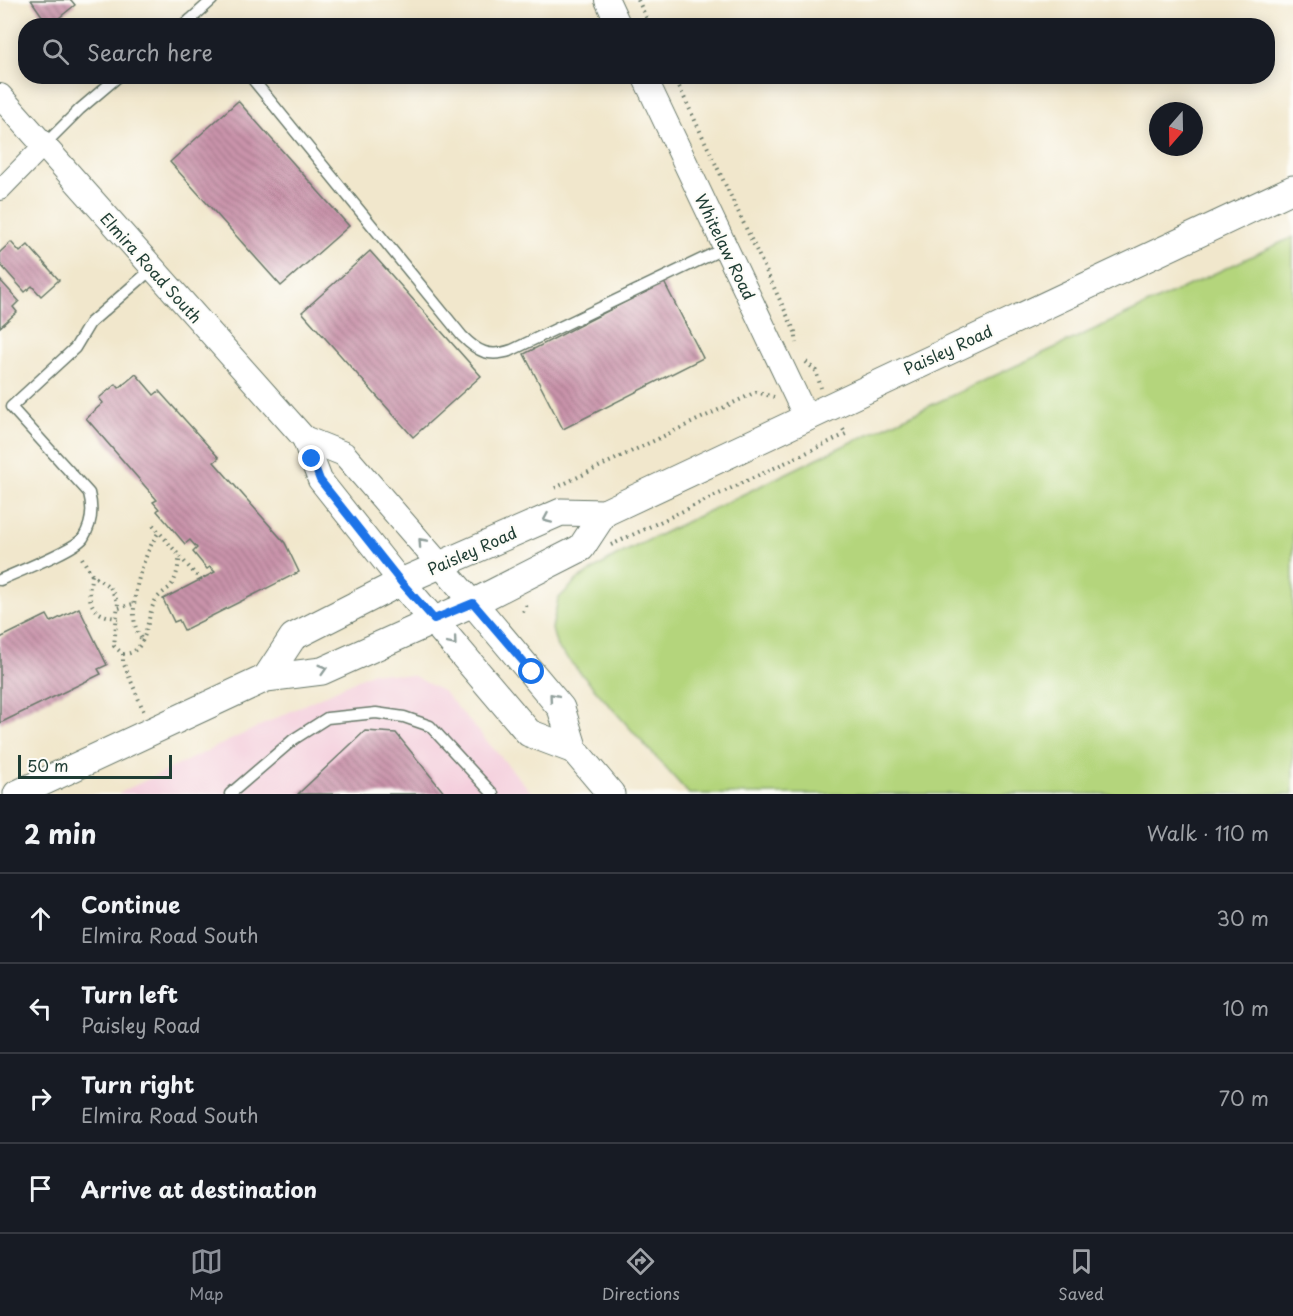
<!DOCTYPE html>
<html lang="en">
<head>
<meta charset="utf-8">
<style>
  body { margin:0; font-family:"Playpen Sans",sans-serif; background:#20242c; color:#f1f3f6 }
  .compass { position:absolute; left:1149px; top:102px; width:54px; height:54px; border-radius:50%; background:#171b24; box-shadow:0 3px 15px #0003; rotate:200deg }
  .scale { position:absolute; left:18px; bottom:15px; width:154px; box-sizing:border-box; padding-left:6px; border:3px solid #1f3d34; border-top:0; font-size:16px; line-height:21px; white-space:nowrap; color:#1f3d34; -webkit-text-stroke:4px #fdfcf7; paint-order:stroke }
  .stop { position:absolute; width:18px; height:18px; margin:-14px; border:4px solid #1a73e8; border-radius:50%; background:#fff }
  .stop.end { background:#1a73e8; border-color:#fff; box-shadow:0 2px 6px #0008 }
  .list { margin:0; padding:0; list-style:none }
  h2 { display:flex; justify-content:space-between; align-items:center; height:78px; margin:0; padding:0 24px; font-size:26px }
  h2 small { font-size:20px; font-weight:400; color:#9ea1a6 }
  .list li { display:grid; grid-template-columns:39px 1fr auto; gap:18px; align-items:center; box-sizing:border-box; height:90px; padding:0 24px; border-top:2px solid #363941 }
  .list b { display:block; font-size:22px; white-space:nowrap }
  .list p { margin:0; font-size:20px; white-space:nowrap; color:#9ea1a6 }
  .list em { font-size:20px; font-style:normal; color:#9ea1a6 }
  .icon { flex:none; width:33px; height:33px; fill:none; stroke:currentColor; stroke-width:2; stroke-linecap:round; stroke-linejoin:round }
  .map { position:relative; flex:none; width:1293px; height:794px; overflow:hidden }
  .search { position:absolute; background:#171b24; box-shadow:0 3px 15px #0003; left:18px; right:18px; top:18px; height:66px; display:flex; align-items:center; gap:15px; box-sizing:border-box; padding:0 21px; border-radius:24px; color:#9ea1a6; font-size:22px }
  .sheet { height:438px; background:#171b24 }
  nav { display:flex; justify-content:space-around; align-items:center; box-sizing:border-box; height:84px; border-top:2px solid #363941; background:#171b24; font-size:16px; color:#9ea1a6 }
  nav a { display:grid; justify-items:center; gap:3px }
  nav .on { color:#8c9099 }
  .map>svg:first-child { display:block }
  .built { fill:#f4cfdd }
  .grass { fill:#b4d57c; stroke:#6a8958; stroke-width:1.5 }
  .building { fill:url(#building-back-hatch) }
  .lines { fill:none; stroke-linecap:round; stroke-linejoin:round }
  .service-casing { stroke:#687869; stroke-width:13 }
  .minor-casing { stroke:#687869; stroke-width:22 }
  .tertiary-casing { stroke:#687869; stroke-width:26 }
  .secondary-casing { stroke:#687869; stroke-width:29 }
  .path { stroke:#687869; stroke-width:4; stroke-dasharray:1.5 4.5; stroke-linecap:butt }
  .service { stroke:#fff; stroke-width:10 }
  .minor { stroke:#fff; stroke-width:20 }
  .tertiary { stroke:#fff; stroke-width:24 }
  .secondary { stroke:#fff; stroke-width:27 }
  .oneway { stroke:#8f9e9a }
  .route { stroke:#1a73e8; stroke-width:8 }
  .labels { text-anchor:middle; stroke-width:4.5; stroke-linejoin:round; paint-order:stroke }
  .street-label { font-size:16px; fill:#1f3d34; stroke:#fdfcf7 }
</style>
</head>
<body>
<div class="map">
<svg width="1293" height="794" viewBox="0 0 1293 794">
  <defs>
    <pattern id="building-back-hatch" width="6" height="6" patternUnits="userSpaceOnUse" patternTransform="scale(1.5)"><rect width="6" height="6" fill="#c993aa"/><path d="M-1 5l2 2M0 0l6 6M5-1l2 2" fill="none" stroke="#a3798b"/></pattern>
  </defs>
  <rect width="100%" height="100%" fill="#fdfcf7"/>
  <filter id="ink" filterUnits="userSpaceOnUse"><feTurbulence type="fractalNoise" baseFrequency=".0167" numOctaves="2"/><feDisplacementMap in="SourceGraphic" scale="12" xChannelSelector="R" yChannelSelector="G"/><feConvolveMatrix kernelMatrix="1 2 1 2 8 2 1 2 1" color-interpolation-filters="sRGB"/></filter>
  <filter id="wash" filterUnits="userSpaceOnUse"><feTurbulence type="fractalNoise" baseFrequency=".008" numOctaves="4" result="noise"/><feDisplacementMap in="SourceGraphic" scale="24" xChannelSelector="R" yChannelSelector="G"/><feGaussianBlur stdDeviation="1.35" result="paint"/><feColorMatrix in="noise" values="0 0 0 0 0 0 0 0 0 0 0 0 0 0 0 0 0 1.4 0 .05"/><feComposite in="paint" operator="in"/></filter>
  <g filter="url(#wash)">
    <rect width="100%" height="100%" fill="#f1e7cc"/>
    <!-- built -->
    <polygon class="built" points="373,672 414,676 444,692 533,794 117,794"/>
    <!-- grass -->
    <polygon class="grass" points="1293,237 1293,794 689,794 557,647 552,629 558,599 578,579 616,556 824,455"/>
    <g id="blocks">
      <!-- building -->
      <g class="building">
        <polygon points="31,0 71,0 75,5 49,26"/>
        <polygon points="238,101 349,226 281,286 170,162"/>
        <polygon points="11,242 20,252 28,245 59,280 41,296 32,286 25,292 0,264 0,252"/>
        <polygon points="370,251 481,376 413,437 302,312"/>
        <polygon points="0,280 19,301 13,307 17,312 0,327"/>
        <polygon points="664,282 703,358 563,429 524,354"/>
        <polygon points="136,374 154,395 159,391 219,458 214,462 285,543 299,572 184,630 179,620 174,622 163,599 215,572 210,567 207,569 193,552 197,548 190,540 185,544 157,511 159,509 153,502 157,500 86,418 103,403 99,398 116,384 119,388"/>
        <polygon points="79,608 107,665 98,669 101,674 0,723 0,638 47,615 51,622"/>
        <polygon points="365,731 396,733 445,794 298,794"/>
      </g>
    </g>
  </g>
  <g filter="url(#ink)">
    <use href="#blocks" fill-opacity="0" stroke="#687869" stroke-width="1.5"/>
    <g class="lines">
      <defs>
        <g id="service">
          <polyline points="190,20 212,0"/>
          <polyline points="183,26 190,20 198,26"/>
          <path d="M 250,76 L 462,336 C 478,352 489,358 512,350 L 725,248"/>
          <polyline points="43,146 80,109 119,76"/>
          <path d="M 0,580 C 17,572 74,550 83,538 C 92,524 93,508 89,493 L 11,407 L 75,348 L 90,323 L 152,269"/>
          <polyline points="230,794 294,739 327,718 376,713 404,717 430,726 493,794"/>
        </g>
        <polyline id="minor" points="0,190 43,146"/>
        <g id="tertiary">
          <polyline points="607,0 619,26"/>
          <polyline points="644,76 806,417"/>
          <polyline points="0,96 304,438 320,480 401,582"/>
          <polyline points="304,438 344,454 473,603"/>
        </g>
        <g id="secondary">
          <polyline points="401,582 529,733 574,750"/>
          <polyline points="473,603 561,708 574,750 611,794"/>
          <polyline points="266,678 293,637 401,582 561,512 604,513 1293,189"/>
          <polyline points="17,794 266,678 322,671 473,603 581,548 604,513"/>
        </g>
      </defs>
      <!-- service casing -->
      <use href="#service" class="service-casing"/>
      <!-- minor casing -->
      <use href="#minor" class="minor-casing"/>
      <!-- tertiary casing -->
      <use href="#tertiary" class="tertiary-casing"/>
      <!-- secondary casing -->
      <use href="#secondary" class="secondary-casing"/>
      <!-- path -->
      <g class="path">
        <polyline points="638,0 650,26"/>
        <polyline points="674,76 795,332 797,343"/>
        <polyline points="806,362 816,371 821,388"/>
        <polyline points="555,488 756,392 774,397"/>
        <polyline points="153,525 201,581"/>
        <polyline points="611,545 846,434 841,426"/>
        <polyline points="82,558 92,575 110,587 118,603 114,646 123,654 123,662 144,712"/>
        <path d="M 92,575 C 86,600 90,616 118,618"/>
        <polyline points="119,608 133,604"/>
        <polyline points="523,612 528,603"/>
        <path d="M 141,638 C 123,616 143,553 159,532"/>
        <path d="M 123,654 C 148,654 146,619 154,603 C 157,596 164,592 170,587 C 177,579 178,566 180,556"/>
      </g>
      <!-- service -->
      <use href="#service" class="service"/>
      <!-- minor -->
      <use href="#minor" class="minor"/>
      <!-- tertiary -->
      <use href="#tertiary" class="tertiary"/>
      <!-- secondary -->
      <use href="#secondary" class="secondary"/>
    </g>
    <!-- one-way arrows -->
    <defs><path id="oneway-chevron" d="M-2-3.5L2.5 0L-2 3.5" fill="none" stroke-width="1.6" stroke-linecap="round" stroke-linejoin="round" transform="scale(1.5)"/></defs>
    <g class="oneway">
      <use href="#oneway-chevron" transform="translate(547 519) rotate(156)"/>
      <use href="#oneway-chevron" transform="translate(422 542) rotate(-132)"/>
      <use href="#oneway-chevron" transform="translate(453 642) rotate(50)"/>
      <use href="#oneway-chevron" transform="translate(323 669) rotate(-17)"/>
      <use href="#oneway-chevron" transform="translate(553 697) rotate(-130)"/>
    </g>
  </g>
  <g class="lines" filter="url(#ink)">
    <!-- route -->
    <polyline class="route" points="312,459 320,480 401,582 434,619 473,603 532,672"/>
  </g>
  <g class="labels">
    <!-- street labels -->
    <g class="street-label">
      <text transform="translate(725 247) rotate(64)" y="6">Whitelaw Road</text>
      <text transform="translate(151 268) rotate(48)" y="6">Elmira Road South</text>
      <text transform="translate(948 350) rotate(-25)" y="6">Paisley Road</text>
      <text transform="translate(472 551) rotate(-24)" y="6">Paisley Road</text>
    </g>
  </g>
</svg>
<svg class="compass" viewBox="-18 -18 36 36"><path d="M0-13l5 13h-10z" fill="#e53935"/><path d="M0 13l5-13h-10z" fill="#9ea1a6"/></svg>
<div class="scale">50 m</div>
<div class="stop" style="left:532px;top:672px"></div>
<div class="stop end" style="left:312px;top:459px"></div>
<div class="search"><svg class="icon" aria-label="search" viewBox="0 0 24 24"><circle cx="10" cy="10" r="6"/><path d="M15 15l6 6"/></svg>Search here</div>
</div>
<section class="sheet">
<h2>2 min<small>Walk · 110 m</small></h2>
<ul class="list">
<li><svg class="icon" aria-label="ahead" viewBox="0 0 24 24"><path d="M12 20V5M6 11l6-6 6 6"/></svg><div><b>Continue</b><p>Elmira Road South</p></div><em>30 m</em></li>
<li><svg class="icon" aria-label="left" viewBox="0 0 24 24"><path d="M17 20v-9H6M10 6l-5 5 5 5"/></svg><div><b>Turn left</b><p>Paisley Road</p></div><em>10 m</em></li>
<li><svg class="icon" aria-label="right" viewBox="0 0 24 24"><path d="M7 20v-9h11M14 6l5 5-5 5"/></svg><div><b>Turn right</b><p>Elmira Road South</p></div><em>70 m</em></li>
<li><svg class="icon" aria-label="arrive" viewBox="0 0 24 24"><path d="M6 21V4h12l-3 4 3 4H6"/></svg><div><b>Arrive at destination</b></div></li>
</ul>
</section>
<nav>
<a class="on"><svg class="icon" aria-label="map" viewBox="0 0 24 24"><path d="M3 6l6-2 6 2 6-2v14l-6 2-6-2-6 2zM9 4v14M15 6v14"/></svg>Map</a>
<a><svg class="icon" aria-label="directions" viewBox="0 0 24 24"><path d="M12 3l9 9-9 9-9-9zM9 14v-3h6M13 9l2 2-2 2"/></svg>Directions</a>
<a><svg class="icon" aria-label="saved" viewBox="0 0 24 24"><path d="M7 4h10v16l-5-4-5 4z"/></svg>Saved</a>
</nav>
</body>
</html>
